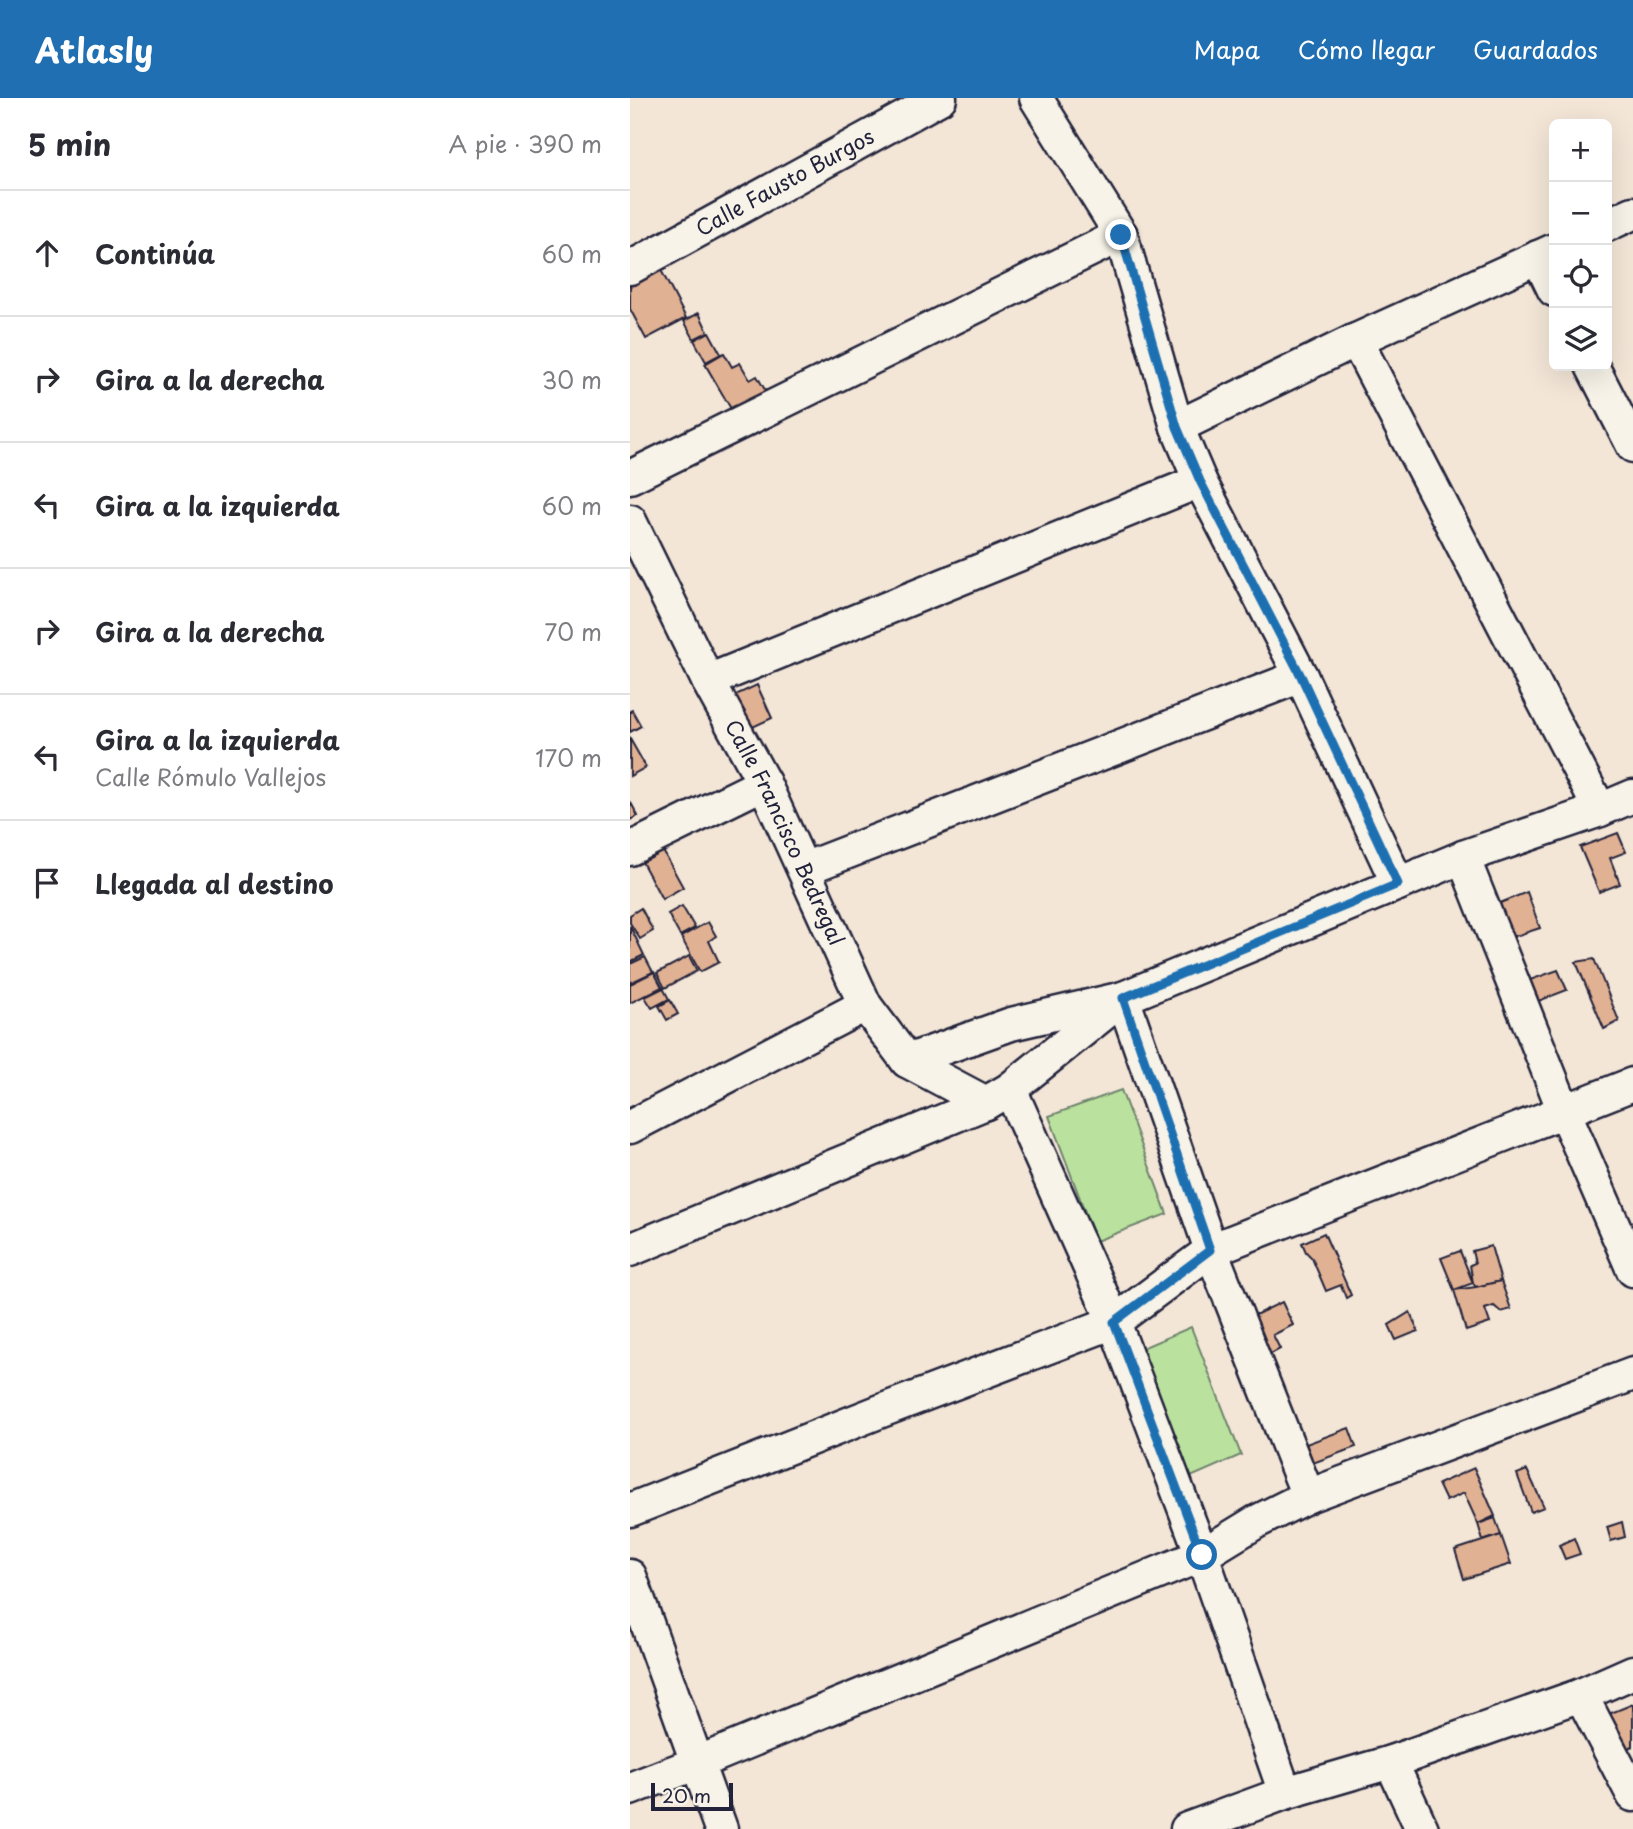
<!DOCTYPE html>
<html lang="es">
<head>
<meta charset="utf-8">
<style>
  body { margin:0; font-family:"Playpen Sans",sans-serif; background:#f2f2f3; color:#2b2b33 }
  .controls { position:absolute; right:21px; top:21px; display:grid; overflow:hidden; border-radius:10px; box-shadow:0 7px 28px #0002 }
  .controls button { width:63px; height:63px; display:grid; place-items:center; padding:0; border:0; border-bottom:2px solid #e1e1e2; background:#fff; color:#2b2b33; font:35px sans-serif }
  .scale { position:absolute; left:21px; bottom:18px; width:82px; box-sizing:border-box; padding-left:7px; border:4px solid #22223b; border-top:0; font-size:19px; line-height:24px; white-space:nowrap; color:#22223b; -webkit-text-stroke:5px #f7f3e8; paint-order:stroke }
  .stop { position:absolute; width:21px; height:21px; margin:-16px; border:5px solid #1f6fb2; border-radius:50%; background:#fff }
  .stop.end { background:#1f6fb2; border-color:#fff; box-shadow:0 2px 7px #0008 }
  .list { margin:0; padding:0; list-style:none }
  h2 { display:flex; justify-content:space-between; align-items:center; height:91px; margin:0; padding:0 28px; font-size:30px }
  h2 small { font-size:23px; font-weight:400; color:#7c7c81 }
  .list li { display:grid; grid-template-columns:46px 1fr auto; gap:21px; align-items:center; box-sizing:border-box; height:126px; padding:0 28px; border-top:2px solid #e1e1e2 }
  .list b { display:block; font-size:26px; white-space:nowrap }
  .list p { margin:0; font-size:23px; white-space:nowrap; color:#7c7c81 }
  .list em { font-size:23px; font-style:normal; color:#7c7c81 }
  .icon { flex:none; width:38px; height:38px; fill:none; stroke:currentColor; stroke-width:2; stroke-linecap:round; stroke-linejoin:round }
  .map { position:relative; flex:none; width:1003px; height:1731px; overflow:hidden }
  header { display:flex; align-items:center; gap:42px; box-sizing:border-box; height:98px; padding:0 35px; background:#1f6fb2; color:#fff }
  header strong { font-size:33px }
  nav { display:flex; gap:38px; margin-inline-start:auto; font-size:24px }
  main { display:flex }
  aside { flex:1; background:#fff }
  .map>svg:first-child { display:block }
  .green { fill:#bae29e; stroke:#6e826c; stroke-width:2 }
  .building { fill:#e1b193; stroke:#22223b; stroke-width:2 }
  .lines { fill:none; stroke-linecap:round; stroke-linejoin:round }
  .street-casing { stroke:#22223b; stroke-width:37 }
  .street { stroke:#f7f3e8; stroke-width:32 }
  .route { stroke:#1f6fb2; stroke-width:9 }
  .labels { text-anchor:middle; stroke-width:7; stroke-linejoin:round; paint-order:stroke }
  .street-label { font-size:21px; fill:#22223b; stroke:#f7f3e8 }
</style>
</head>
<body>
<header>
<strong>Atlasly</strong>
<nav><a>Mapa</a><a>Cómo llegar</a><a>Guardados</a></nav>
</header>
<main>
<aside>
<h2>5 min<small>A pie · 390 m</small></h2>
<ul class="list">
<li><svg class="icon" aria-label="ahead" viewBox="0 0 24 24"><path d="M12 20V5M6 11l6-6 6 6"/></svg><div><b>Continúa</b></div><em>60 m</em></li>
<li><svg class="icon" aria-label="right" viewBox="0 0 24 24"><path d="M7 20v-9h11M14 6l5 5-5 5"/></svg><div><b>Gira a la derecha</b></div><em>30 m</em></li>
<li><svg class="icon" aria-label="left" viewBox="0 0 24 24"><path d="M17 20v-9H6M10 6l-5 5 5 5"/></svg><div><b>Gira a la izquierda</b></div><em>60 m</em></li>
<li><svg class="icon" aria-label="right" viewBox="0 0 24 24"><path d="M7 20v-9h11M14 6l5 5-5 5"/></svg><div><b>Gira a la derecha</b></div><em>70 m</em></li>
<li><svg class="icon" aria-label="left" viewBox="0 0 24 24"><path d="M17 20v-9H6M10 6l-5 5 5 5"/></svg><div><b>Gira a la izquierda</b><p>Calle Rómulo Vallejos</p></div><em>170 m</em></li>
<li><svg class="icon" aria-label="arrive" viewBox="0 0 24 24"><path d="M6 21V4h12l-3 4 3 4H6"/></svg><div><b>Llegada al destino</b></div></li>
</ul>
</aside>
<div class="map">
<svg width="1003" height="1731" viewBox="0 0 1003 1731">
  <rect width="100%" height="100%" fill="#f3e6d7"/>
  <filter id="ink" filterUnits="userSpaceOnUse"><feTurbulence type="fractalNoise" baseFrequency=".0143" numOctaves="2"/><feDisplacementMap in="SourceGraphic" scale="14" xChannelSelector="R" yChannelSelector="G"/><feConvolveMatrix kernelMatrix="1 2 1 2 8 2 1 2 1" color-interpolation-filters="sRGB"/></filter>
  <g filter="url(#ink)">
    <!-- green -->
    <g class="green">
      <polygon points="491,992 537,1116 466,1143 419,1018"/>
      <polygon points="561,1229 611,1357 561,1379 512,1250"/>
    </g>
    <!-- building -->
    <g class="building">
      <polygon points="31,172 56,220 16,241 0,211 0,187"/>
      <polygon points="69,215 78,234 64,241 54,223"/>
      <polygon points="79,234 91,256 76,264 64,242"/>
      <polygon points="94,255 102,269 110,265 120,282 127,278 138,297 104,316 75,266"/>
      <polygon points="127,587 142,620 110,635 95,602"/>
      <polygon points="2,612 11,628 0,634 0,613"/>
      <polygon points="0,641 16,669 0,678"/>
      <polygon points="0,703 8,718 0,722"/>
      <polygon points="988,735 996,754 980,760 990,786 969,794 950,749"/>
      <polygon points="33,753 53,789 32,801 12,764"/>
      <polygon points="897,794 910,830 879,840 865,807"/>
      <polygon points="52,808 65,830 50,838 38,816"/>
      <polygon points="11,810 23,833 10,841 0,825 0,817"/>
      <polygon points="78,824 86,838 79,843 89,864 70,874 51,839"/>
      <polygon points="0,828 14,857 0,864"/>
      <polygon points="59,858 67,873 35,890 27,875"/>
      <polygon points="15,859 23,874 0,885 0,866"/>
      <polygon points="964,861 989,923 974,931 946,864"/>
      <polygon points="928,872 937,892 906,904 897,883"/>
      <polygon points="24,874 32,889 0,905 0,886"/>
      <polygon points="33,890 39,901 22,910 15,899"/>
      <polygon points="40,902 48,916 37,922 29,908"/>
      <polygon points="694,1135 721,1197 716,1200 711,1187 696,1193 682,1160 676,1154 672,1145"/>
      <polygon points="861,1148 871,1183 846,1189 843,1185 840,1167 845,1165 842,1153"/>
      <polygon points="830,1153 843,1185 824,1192 811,1160"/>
      <polygon points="871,1183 881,1211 871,1214 864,1208 855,1211 860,1225 836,1233 824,1192 846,1189"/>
      <polygon points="652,1204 663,1227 643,1237 650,1251 635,1259 617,1221"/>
      <polygon points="780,1214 788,1233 766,1242 759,1227"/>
      <polygon points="719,1330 726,1349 683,1365 676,1346"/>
      <polygon points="844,1370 865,1418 848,1426 834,1395 816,1403 808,1386"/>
      <polygon points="897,1372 914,1409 901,1414 887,1376"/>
      <polygon points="865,1420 871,1437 853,1443 848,1426"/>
      <polygon points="992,1424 995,1439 981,1443 977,1429"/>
      <polygon points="871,1437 881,1466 834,1481 825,1452"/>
      <polygon points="944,1440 950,1456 935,1461 929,1447"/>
      <polygon points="1003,1606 1003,1648 986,1655 974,1627 981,1615"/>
    </g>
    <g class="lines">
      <defs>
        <g id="street">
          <polyline points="406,0 491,137 547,329 570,383 671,578 768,786"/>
          <polyline points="977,127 1003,115"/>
          <polyline points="908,159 924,192"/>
          <path id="s1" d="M 0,170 L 310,0"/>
          <polyline points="726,242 970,712"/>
          <polyline points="962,268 1003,348"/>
          <polyline points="547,329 726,242 924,152"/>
          <polyline points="0,379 491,137"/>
          <path id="s2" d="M 0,423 L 78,583 L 134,685 L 235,907 L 277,963 L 356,1005"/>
          <polyline points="78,583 570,383"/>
          <polyline points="0,751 134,685"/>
          <polyline points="833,759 934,1013 1003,1172"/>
          <polyline points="174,771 671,578"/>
          <polyline points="277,963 381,926 493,900 581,1152 678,1398"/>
          <polyline points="380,991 484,1224 572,1457 655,1695"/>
          <polyline points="0,1029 235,907"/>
          <polyline points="0,1152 356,1005 380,991 493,900 833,759 970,712 1003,698"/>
          <polyline points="0,1412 251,1313 484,1224 581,1152 1003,986"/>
          <polyline points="0,1478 91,1731"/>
          <polyline points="951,1597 1003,1697"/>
          <polyline points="761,1664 792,1731"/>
          <polyline points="0,1691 67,1665 572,1457 626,1424 678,1398 1003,1276"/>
          <polyline points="557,1731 655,1695 761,1664 951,1597 1003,1574"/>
        </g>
      </defs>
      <!-- street casing -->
      <use href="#street" class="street-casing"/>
      <!-- street -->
      <use href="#street" class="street"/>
    </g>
  </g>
  <g class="lines" filter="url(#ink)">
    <!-- route -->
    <polyline class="route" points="491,137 547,329 570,383 671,578 768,786 493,900 580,1152 484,1224 572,1457"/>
  </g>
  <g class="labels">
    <!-- street labels -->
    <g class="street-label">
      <text dy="7" stroke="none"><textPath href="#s1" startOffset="177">Calle Fausto Burgos</textPath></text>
      <text dy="7" stroke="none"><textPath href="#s2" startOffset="348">Calle Francisco Bedregal</textPath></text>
    </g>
  </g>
</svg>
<div class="controls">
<button>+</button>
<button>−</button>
<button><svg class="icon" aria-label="locate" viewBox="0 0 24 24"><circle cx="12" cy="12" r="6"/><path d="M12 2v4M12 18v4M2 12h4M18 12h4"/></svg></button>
<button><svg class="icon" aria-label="layers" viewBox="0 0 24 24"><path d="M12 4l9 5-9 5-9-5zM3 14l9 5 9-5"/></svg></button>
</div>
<div class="scale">20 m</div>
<div class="stop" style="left:572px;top:1457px"></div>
<div class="stop end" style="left:491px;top:137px"></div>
</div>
</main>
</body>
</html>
